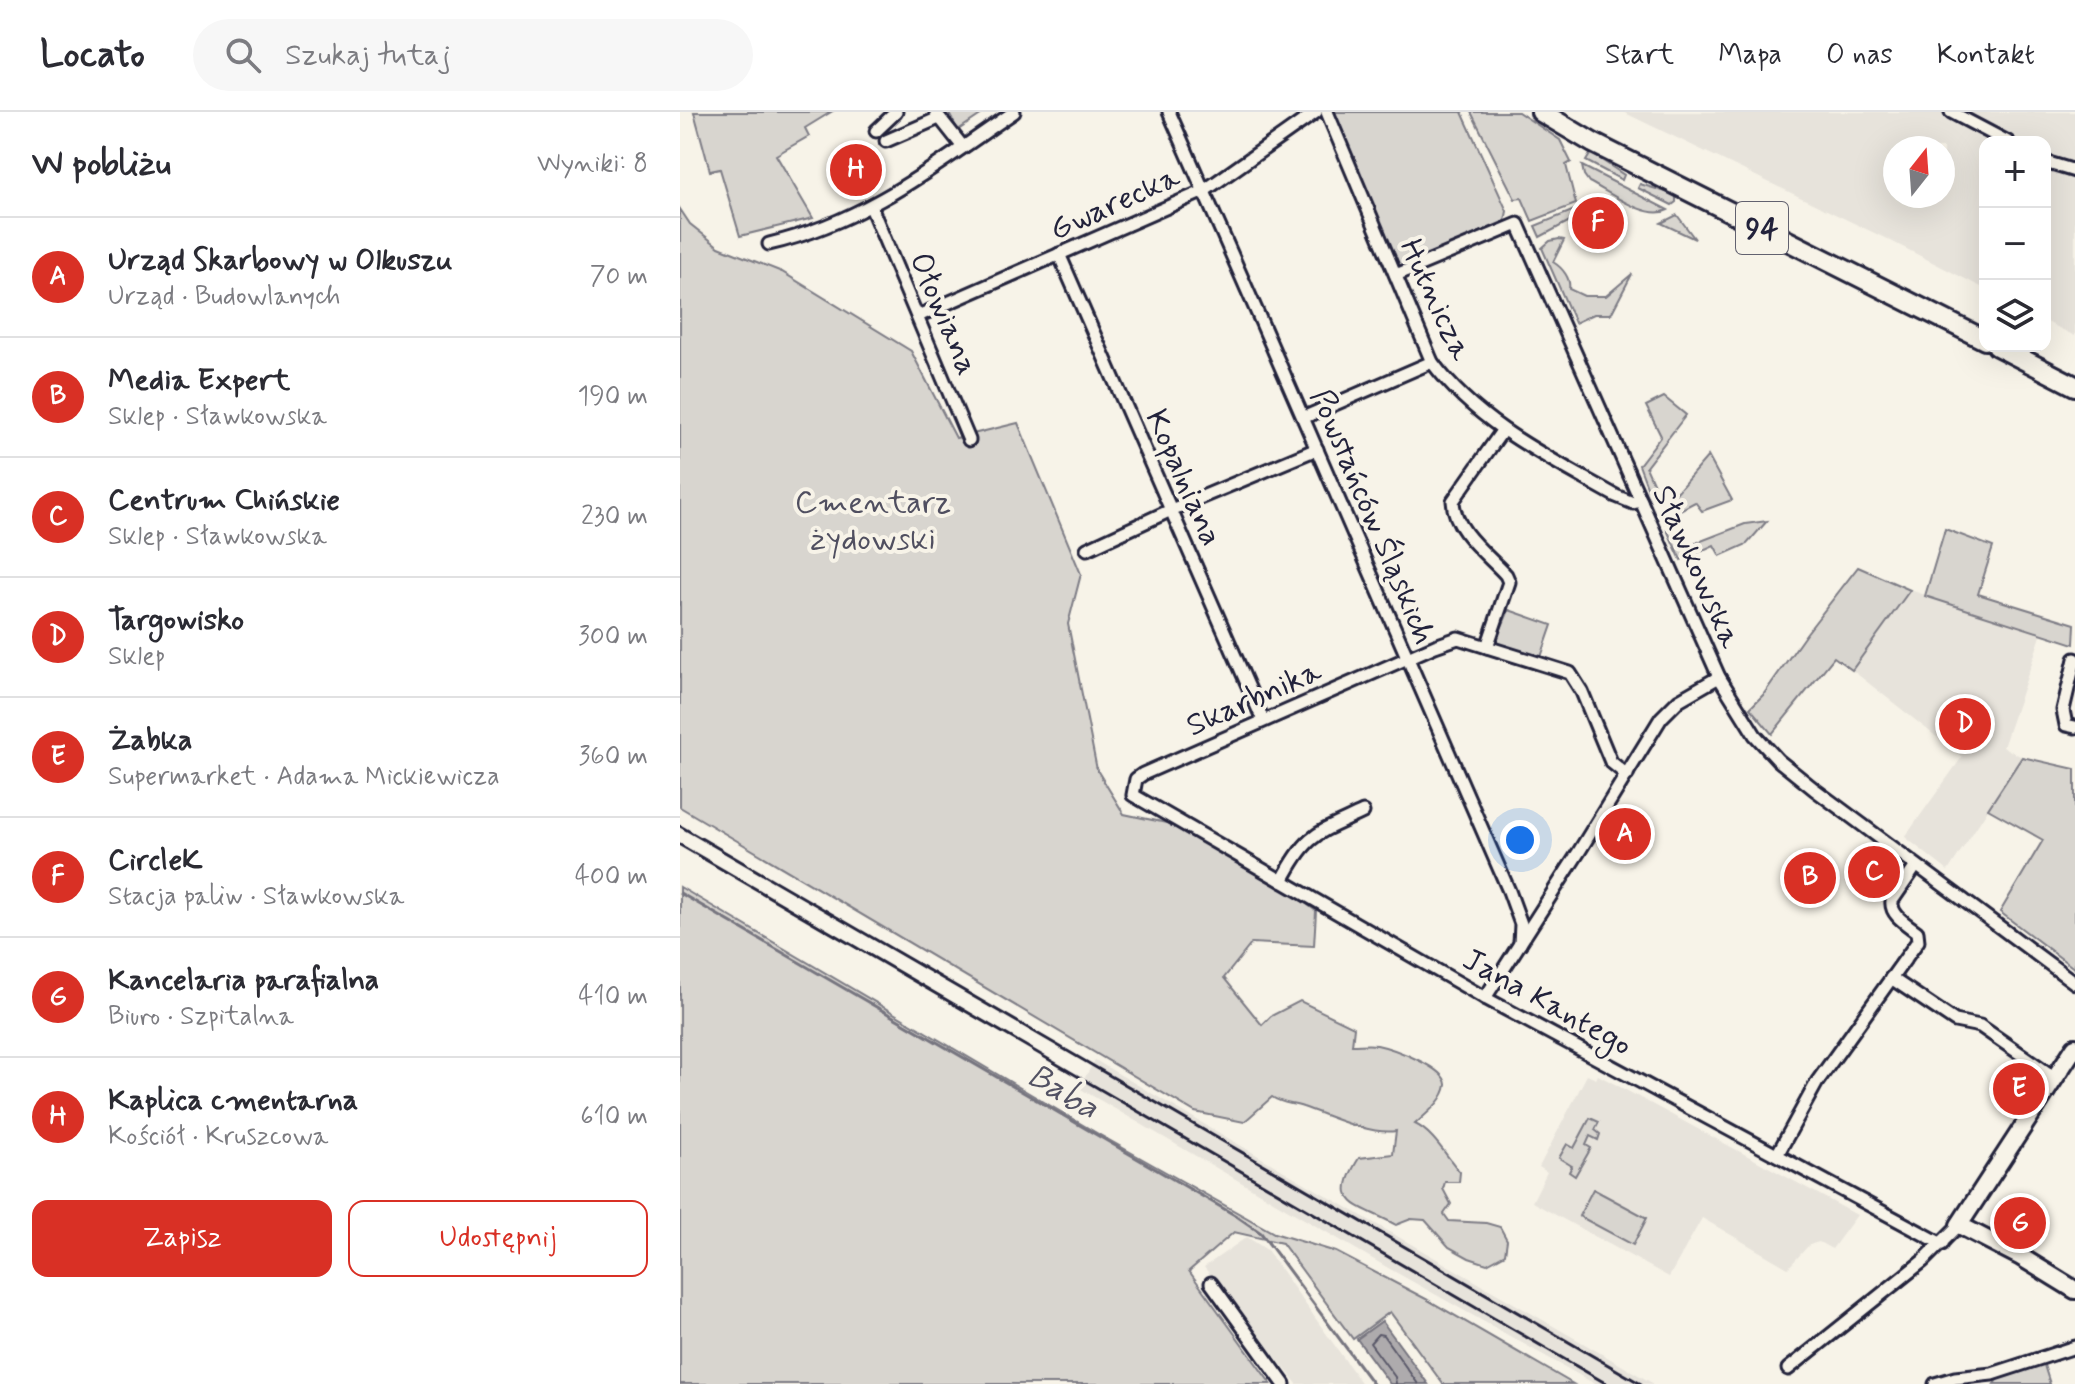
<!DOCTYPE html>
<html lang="pl">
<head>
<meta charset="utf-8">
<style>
  body { margin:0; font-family:Mynerve,sans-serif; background:#f7f7f7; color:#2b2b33 }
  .controls { position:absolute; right:24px; top:24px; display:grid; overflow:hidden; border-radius:16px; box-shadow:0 8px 32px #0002 }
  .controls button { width:72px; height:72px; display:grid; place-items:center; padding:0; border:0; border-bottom:2px solid #e1e1e2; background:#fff; color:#2b2b33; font:40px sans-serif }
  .compass { position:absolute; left:1203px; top:24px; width:72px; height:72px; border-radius:50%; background:#fff; box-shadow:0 8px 32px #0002; rotate:17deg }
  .you { position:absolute; left:840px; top:728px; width:28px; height:28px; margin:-20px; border:6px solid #fff; border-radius:50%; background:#1a73e8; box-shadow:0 0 0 12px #1a73e833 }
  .badge { display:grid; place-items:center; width:52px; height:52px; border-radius:50%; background:#d93025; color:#fff; font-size:26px; font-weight:700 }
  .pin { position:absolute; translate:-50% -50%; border:4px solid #fff; box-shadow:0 2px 8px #0006 }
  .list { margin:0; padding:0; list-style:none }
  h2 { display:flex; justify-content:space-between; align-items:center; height:104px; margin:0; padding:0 32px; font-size:34px }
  h2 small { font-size:26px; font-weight:400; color:#7c7c81 }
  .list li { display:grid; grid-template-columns:52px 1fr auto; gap:24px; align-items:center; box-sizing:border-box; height:120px; padding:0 32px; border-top:2px solid #e1e1e2 }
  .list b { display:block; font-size:30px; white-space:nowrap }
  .list p { margin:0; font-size:26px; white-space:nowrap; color:#7c7c81 }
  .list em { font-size:26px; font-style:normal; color:#7c7c81 }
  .actions { display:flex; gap:16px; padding:24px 32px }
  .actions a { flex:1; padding:18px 0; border:2px solid #d93025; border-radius:16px; text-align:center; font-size:28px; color:#d93025 }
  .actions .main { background:#d93025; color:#fff }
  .icon { flex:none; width:44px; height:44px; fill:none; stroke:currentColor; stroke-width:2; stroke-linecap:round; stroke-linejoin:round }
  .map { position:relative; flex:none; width:1395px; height:1272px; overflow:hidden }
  header { display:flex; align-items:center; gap:48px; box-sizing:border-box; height:112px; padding:0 40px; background:#fff; border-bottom:2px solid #e1e1e2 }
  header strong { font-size:38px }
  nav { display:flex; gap:44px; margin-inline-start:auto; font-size:28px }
  .search { width:560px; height:72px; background:#f7f7f7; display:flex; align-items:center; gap:20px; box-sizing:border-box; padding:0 28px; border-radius:44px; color:#7c7c81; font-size:30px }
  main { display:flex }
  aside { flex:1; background:#fff }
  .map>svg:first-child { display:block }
  .built { fill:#e7e3db; fill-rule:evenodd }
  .green { fill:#d8d5cf; stroke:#7d7c85; stroke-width:2 }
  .water { fill:#aeabad; stroke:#76747f; stroke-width:2 }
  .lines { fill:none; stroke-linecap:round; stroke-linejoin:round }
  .shore { stroke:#5a5969; stroke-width:2 }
  .stream { stroke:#76747f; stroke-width:3 }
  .street-casing { stroke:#22223b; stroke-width:17 }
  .secondary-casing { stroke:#22223b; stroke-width:22 }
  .primary-casing { stroke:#22223b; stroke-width:24 }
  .street { stroke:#f7f3e8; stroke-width:11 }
  .secondary { stroke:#f7f3e8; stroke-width:16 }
  .primary { stroke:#f7f3e8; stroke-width:18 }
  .rail { stroke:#22223b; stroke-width:3 }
  .labels { text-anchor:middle; stroke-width:8; stroke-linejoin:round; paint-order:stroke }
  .shield { fill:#f7f3e8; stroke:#62616f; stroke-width:2 }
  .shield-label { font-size:30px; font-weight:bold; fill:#22223b }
  .street-label { font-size:32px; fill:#22223b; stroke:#f7f3e8 }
  .park-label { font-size:32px; fill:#504f60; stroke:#f7f3e8 }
  .water-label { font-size:34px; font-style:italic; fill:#535263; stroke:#f7f3e8 }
</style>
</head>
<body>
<header>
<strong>Locato</strong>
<div class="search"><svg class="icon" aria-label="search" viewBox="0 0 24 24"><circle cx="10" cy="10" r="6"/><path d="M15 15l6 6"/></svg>Szukaj tutaj</div>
<nav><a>Start</a><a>Mapa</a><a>O nas</a><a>Kontakt</a></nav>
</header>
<main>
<aside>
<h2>W pobliżu<small>Wyniki: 8</small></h2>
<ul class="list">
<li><span class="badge">A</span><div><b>Urząd Skarbowy w Olkuszu</b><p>Urząd · Budowlanych</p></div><em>70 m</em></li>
<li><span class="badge">B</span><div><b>Media Expert</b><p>Sklep · Sławkowska</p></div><em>190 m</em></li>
<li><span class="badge">C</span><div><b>Centrum Chińskie</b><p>Sklep · Sławkowska</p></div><em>230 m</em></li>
<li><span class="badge">D</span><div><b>Targowisko</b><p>Sklep</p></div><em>300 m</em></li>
<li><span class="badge">E</span><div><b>Żabka</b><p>Supermarket · Adama Mickiewicza</p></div><em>360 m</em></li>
<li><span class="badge">F</span><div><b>CircleK</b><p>Stacja paliw · Sławkowska</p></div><em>400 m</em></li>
<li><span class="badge">G</span><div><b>Kancelaria parafialna</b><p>Biuro · Szpitalna</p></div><em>410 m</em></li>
<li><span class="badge">H</span><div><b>Kaplica cmentarna</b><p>Kościół · Kruszcowa</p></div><em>610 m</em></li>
</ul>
<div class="actions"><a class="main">Zapisz</a><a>Udostępnij</a></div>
</aside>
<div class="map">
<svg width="1395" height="1272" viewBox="0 0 1395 1272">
  <rect width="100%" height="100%" fill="#f7f3e8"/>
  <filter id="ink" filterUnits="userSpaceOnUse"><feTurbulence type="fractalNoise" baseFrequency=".0125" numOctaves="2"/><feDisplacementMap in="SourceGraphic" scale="16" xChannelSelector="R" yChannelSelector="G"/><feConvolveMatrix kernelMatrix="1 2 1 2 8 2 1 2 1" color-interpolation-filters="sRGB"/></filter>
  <g filter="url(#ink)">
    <!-- built -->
    <g class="built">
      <path d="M 943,0 L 1395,0 L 1395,224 L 1365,209 L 1365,30 L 1305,30 L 1305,177 L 1211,129 ZM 1215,36 L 1263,36 L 1263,84 L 1215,84 Z"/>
      <polygon points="1230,478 1362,521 1323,635 1342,645 1268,759 1225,725 1282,645 1172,558"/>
      <polygon points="415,948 609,1062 974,1272 915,1272 710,1157 399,976"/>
      <polygon points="907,963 916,967 918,963 1177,1103 1152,1137 1139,1130 1129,1133 1108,1156 1022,1106 989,1165 852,1090 867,1060 859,1055"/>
      <polygon points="567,1125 587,1138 682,1272 617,1272 524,1155"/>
    </g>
    <!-- green -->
    <g class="green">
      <polygon points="14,0 151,0 125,16 129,24 96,43 133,106 60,124 40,57 30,59"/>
      <polygon points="268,0 305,0 278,18"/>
      <polygon points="653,0 782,0 827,99 825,109 722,155 718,154"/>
      <polygon points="791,0 838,0 880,28 891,50 886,53 896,92 852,109 842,86 835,87"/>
      <polygon points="911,41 944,63 942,68 906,49"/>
      <path d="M 902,54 L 988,98 C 967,109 929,80 909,70 L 904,63 Z"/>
      <polygon points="960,72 996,83 996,90 992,93 958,76"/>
      <path d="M 0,97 L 10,112 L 39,135 L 102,160 L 231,239 L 276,326 L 338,311 L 401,462 L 388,512 L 417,658 L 444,702 L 496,713 L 593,767 L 636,799 L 634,834 L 572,831 L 544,866 L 582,913 L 591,904 L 620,889 L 674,915 L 672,933 C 680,933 689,932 697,933 C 712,936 767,956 766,973 C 764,989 746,1002 735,1012 C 753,1020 766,1044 780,1060 L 779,1070 L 765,1070 L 763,1077 L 771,1092 L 764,1102 L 769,1109 L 806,1111 L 820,1115 L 827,1128 L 825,1142 L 807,1152 L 789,1146 L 769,1135 L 745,1108 L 731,1107 L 716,1113 C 680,1092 648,1095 679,1046 L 713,1042 L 716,1019 C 688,1023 650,1004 623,995 C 612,991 602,992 592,985 L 564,1010 L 515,1000 L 0,695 Z"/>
      <polygon points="897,97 890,109 860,125 855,114"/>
      <polygon points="997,103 1015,127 981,111"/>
      <path d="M 879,127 L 884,128 L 873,150 C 883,156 891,167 889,177 L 904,184 L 926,184 L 952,162 L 931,202 L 914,202 L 895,211 L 862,136 L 870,129 Z"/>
      <polygon points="984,285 1006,303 966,355 978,382 971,385 959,353 981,324 966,294"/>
      <polygon points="1028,344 1052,388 1022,399 1015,390 996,400 990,411 985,411 982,403 996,381"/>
      <polygon points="1087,409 1067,432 1040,444 1034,433 1001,448 987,418 995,418 1003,436 1065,412"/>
      <polygon points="1265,417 1313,435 1298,482 1395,512 1394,532 1245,484"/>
      <polygon points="1178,455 1230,478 1172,558 1154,545 1092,622 1070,596 1083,583 1126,522"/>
      <polygon points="829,498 872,513 861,545 815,531"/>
      <polygon points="1342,645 1395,657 1395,857 1320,800 1363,728 1308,697"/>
      <polygon points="0,775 420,1023 594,1121 656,1140 746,1187 893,1272 763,1272 710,1200 673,1227 602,1131 554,1120 509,1159 591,1272 0,1272"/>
      <polygon points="910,1006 919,1010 915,1018 920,1022 918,1028 910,1024 906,1033 911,1036 895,1064 889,1060 892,1054 879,1046 887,1032 894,1036"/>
      <polygon points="913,1077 967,1106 953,1133 899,1104"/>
      <polygon points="1363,1250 1370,1272 1314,1272 1319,1265"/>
    </g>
    <!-- water -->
    <polygon class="water" points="702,1209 748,1272 710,1272 677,1227"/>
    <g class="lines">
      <!-- shore -->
      <polyline class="shore" points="716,1272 715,1265 690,1231 698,1222 703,1223 738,1272"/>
      <!-- stream -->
      <polyline class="stream" points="0,781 558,1105 581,1121 693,1272"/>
      <defs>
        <g id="street">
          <path d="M 489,0 C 604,259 715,520 829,779 L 841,812 L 840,832"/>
          <path d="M 647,0 L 752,250 C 799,313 869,346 936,384 L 953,391 L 961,389"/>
          <polyline points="1271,0 1328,30"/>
          <polyline points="256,1 283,35"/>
          <polyline points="196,19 216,0"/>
          <polyline points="206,29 259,6"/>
          <polyline points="1365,50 1395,59"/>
          <polyline points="191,95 289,328"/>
          <path d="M 89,132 C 185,110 255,54 334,0"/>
          <polyline points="379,142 583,608"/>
          <polyline points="716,163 838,112 1039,565 1075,623 1098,648 1134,677 1395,871"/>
          <polyline points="238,204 524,79 636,0"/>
          <polyline points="625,305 752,250"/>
          <polyline points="407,437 491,398 637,337"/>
          <path d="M 807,535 L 829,470 L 826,463 C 808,443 774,419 773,389 L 822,319"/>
          <polyline points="1395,547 1383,598 1386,613 1395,615"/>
          <polyline points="947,663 931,650 902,580 890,561 778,526 755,534 463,662 456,667 453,683 805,886 1262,1132"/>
          <path d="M 602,769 C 627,721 636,722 683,700"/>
          <polyline points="1211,866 1275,909 1300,914 1375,966"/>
          <polyline points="805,886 900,738 981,606 999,588 1039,565"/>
          <path d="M 1097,1043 L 1137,970 L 1238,829 L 1237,820 C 1227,812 1210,803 1212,789 L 1236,754"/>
          <polyline points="531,1171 604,1272"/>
          <polyline points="1108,1257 1243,1149 1279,1113"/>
          <polyline points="1255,1272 1275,1266 1312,1262 1395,1235"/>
        </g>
        <polyline id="secondary" points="1395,935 1279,1113 1341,1145 1395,1178"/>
        <g id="primary">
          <polyline points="861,0 913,31 1305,228"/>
          <polyline points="1317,234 1395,274"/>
        </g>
      </defs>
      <!-- street casing -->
      <use href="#street" class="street-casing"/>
      <!-- secondary casing -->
      <use href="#secondary" class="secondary-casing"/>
      <!-- primary casing -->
      <use href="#primary" class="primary-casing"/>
      <!-- street -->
      <use href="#street" class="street"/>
      <!-- secondary -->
      <use href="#secondary" class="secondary"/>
      <!-- primary -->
      <use href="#primary" class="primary"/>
      <!-- rail -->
      <g class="rail">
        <polyline points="0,714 961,1272"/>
        <polyline points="0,733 927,1272"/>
      </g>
    </g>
  </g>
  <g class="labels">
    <!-- shield labels -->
    <rect class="shield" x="1056" y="90" width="52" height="52" rx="6"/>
    <g class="shield-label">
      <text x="1082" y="126">94</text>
    </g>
    <!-- street labels -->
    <g class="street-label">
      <text transform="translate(434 90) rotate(-24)" y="11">Gwarecka</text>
      <text transform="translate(757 187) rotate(65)" y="11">Hutnicza</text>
      <text transform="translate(265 201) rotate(67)" y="11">Ołowiana</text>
      <text transform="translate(505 365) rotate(66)" y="11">Kopalniana</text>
      <text transform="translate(694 404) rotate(67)" y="11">Powstańców Śląskich</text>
      <text transform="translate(1018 454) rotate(66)" y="11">Sławkowska</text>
      <text transform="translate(573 585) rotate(-24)" y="11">Skarbnika</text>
      <text transform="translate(868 889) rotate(29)" y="11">Jana Kantego</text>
    </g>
    <!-- park labels -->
    <g class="park-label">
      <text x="193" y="400">Cmentarz<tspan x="193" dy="37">żydowski</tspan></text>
    </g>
    <!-- water labels -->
    <g class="water-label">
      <text transform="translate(384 978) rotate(30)" y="12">Baba</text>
    </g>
  </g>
</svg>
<div class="controls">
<button>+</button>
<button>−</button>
<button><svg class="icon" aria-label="layers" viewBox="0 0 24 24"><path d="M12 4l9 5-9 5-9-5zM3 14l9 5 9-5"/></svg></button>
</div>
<svg class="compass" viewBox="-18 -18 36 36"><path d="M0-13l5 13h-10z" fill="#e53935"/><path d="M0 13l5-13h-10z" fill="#7c7c81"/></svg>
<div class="you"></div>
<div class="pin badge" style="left:945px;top:722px">A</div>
<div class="pin badge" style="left:1130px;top:766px">B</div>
<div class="pin badge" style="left:1194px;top:760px">C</div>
<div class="pin badge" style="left:1285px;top:612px">D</div>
<div class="pin badge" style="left:1339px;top:977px">E</div>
<div class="pin badge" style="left:918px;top:111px">F</div>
<div class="pin badge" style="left:1340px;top:1111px">G</div>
<div class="pin badge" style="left:176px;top:58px">H</div>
</div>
</main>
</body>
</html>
